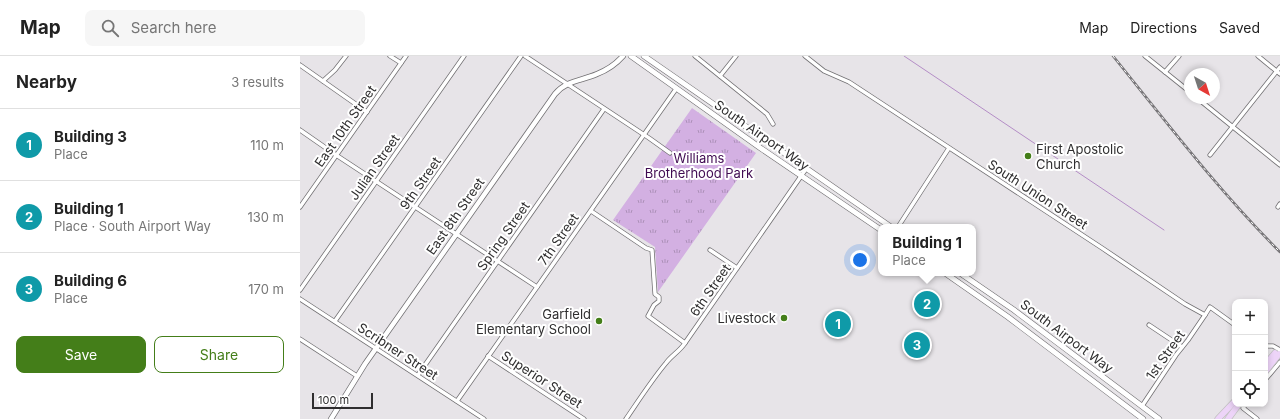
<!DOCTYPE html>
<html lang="en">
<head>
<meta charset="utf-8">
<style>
  body { margin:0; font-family:Inter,sans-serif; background:#f6f6f6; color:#222 }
  .controls { position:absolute; right:12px; bottom:12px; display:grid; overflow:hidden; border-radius:8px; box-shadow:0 2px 6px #0003 }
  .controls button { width:36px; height:36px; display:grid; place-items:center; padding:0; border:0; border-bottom:1px solid #e0e0e0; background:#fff; color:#222; font:20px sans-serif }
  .compass { position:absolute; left:884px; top:12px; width:36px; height:36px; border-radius:50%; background:#fff; box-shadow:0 2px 6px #0003; rotate:141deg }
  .scale { position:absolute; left:12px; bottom:10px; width:61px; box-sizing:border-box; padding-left:4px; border:2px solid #2f2e2f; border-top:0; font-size:11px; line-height:14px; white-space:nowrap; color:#2f2e2f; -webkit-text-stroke:3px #fff; paint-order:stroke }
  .you { position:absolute; left:560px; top:204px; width:14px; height:14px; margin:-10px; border:3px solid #fff; border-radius:50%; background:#1a73e8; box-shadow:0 0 0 6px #1a73e833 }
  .badge { display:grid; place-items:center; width:26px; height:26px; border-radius:50%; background:#447e19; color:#fff; font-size:13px; font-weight:700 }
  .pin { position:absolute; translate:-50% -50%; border:2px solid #fff; box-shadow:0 1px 4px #0006 }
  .popup { position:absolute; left:578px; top:168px; width:98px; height:52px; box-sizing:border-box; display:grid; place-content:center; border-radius:8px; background:#fff; filter:drop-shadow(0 1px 3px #0005); font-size:13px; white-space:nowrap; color:#767676 }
  .popup b { font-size:15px; color:#222 }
  .popup::after { content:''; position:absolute; left:50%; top:100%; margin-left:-8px; border:8px solid transparent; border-top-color:#fff }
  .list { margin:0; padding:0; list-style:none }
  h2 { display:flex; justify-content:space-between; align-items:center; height:52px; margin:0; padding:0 16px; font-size:17px }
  h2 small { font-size:13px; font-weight:400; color:#767676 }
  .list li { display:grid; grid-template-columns:26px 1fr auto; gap:12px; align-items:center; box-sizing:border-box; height:72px; padding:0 16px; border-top:1px solid #e0e0e0 }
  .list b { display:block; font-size:15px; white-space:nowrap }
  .list p { margin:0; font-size:13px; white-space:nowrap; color:#767676 }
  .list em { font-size:13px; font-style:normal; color:#767676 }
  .actions { display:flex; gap:8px; padding:12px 16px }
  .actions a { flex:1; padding:9px 0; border:1px solid #447e19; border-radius:8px; text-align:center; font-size:14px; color:#447e19 }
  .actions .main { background:#447e19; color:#fff }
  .icon { flex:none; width:22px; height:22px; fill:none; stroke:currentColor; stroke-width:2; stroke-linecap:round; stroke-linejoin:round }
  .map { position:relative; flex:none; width:980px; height:363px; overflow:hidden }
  header { display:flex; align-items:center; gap:24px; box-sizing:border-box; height:56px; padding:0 20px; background:#fff; border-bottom:1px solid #e0e0e0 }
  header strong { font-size:19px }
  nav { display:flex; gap:22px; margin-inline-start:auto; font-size:14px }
  .search { width:280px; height:36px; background:#f6f6f6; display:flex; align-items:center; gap:10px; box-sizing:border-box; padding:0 14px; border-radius:8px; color:#767676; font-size:15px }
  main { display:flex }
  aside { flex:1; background:#fff }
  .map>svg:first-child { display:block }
  .park { fill:url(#park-tufts) }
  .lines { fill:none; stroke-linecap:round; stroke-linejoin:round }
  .stream { stroke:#b48dc6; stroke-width:1 }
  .minor-casing { stroke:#727073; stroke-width:5 }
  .tertiary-casing { stroke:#727073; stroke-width:6 }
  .secondary-casing { stroke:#727073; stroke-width:6 }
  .primary-casing { stroke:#c1c0c1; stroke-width:7 }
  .minor { stroke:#fff; stroke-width:3.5 }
  .tertiary { stroke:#fff; stroke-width:4.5 }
  .secondary { stroke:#fff; stroke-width:5 }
  .primary { stroke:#edd4f8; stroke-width:5.5 }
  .rail-casing { stroke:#777578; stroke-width:2.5 }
  .rail { stroke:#fff; stroke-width:1; stroke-dasharray:3; stroke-linecap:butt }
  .poi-dot { fill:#447e19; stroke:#fff; stroke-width:1.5 }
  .labels { text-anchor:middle; stroke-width:4; stroke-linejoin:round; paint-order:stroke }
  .street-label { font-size:13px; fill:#2f2e2f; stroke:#fff }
  .poi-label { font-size:13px; fill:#2f2e2f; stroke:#fff; text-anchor:end }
  .park-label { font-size:13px; fill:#400b52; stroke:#fff }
</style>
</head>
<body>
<header>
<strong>Map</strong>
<div class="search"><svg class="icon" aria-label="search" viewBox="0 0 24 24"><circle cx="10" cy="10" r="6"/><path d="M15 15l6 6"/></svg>Search here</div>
<nav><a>Map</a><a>Directions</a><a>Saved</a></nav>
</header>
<main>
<aside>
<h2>Nearby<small>3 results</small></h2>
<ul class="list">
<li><span class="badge" style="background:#0f9aa8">1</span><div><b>Building 3</b><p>Place</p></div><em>110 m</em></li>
<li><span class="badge" style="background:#0f9aa8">2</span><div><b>Building 1</b><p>Place · South Airport Way</p></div><em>130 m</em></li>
<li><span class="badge" style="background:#0f9aa8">3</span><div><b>Building 6</b><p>Place</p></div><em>170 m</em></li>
</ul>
<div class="actions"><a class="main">Save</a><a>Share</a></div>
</aside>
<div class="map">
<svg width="980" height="363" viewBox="0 0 980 363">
  <defs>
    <pattern id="park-tufts" width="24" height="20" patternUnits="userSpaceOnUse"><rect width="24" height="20" fill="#d3b0e2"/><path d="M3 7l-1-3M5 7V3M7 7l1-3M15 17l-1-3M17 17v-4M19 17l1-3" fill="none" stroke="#ac90b8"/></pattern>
  </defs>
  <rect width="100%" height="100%" fill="#e7e4e8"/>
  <!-- park -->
  <polygon class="park" points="392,52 456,97 358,236 355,191 313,164"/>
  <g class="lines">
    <!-- stream -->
    <polyline class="stream" points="604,0 864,174"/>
    <defs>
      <g id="minor">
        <polyline points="90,0 101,7"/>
        <polyline points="225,0 349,82 370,97"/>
        <polyline points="395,0 467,58 473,68"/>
        <polyline points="505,0 524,15 549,26 802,192 885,248 905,259 910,251 935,269"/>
        <polyline points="845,0 890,36"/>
        <polyline points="958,0 980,18"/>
        <polyline points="0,9 67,56"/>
        <polyline points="865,16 879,0"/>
        <polyline points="420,20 436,0"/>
        <polyline points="23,25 35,14 46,0"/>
        <polyline points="897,42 980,109"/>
        <polyline points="0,74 36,99 237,231"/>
        <polyline points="910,99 980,11"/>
        <polyline points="0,151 106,0"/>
        <polyline points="978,151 980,148"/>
        <polyline points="291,155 346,192 352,194 355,238 359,241 359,245 354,249 348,260 385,287"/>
        <polyline points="598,171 649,92"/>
        <polyline points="410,194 437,212"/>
        <polyline points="0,234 164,0"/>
        <polyline points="0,243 184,363"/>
        <polyline points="35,265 221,0"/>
        <polyline points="849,269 882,291"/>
        <polyline points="0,283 57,320"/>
        <polyline points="965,290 973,290 980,294"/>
        <polyline points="188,300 284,363"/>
        <polyline points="118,319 304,53"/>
        <polyline points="965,324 980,306"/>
        <polyline points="157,345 376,33"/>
        <polyline points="946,348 943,352 957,363"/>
        <polyline points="842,350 876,299 888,284 905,259"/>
        <path d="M 326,363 C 339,344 351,325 366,307 C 372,299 380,295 385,287 L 506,113"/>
      </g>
      <path id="tertiary" d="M 31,363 L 65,308 L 255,38 C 267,24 281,25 297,18 C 307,14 316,8 323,0"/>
      <g id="secondary">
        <polyline points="331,0 459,91 581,174"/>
        <polyline points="344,0 591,171"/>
        <polyline points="645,217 708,261 843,363"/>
        <polyline points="660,217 714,254 859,363"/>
      </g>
      <g id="primary">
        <polyline points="965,309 975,297"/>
        <polyline points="965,316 979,298"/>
        <polyline points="918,363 935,345"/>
        <polyline points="928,363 939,348"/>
      </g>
    </defs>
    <!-- minor casing -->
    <use href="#minor" class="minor-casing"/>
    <!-- tertiary casing -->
    <use href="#tertiary" class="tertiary-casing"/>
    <!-- secondary casing -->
    <use href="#secondary" class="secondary-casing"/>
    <!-- primary casing -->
    <use href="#primary" class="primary-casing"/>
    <!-- minor -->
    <use href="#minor" class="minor"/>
    <!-- tertiary -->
    <use href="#tertiary" class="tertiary"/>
    <!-- secondary -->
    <use href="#secondary" class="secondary"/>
    <!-- primary -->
    <use href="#primary" class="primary"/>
    <defs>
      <path id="rail" d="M 813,0 C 867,67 919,135 980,196"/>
    </defs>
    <!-- rail casing -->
    <use href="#rail" class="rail-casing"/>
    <!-- rail -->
    <use href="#rail" class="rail"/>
  </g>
  <!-- markers -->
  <g class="poi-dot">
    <circle cx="728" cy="100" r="4"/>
    <circle cx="484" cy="262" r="4"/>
    <circle cx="299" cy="265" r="4"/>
  </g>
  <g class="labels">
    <!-- street labels -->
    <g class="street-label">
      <text transform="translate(45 70) rotate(-55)" y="5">East 10th Street</text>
      <text transform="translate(462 79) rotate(35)" y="5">South Airport Way</text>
      <text transform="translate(74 111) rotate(-55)" y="5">Julian Street</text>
      <text transform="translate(120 127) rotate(-55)" y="5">9th Street</text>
      <text transform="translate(738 138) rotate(33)" y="5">South Union Street</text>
      <text transform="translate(155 160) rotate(-55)" y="5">East 8th Street</text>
      <text transform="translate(203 180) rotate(-55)" y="5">Spring Street</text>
      <text transform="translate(258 183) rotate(-55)" y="5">7th Street</text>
      <text transform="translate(410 234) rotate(-55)" y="5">6th Street</text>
      <text transform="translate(767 280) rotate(37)" y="5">South Airport Way</text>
      <text transform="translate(98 295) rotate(33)" y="5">Scribner Street</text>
      <text transform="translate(865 299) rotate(-55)" y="5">1st Street</text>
      <text transform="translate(242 323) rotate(33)" y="5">Superior Street</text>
    </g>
    <!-- poi labels -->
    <g class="poi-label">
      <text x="736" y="98" text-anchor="start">First Apostolic<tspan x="736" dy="15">Church</tspan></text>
      <text x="291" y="263">Garfield<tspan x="291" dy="15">Elementary School</tspan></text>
      <text x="476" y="267">Livestock</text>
    </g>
    <!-- park labels -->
    <g class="park-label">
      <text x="399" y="107">Williams<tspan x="399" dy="15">Brotherhood Park</tspan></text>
    </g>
  </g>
</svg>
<div class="controls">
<button>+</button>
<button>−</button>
<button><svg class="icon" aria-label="locate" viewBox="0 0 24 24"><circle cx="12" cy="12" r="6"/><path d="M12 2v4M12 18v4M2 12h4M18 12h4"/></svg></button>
</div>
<svg class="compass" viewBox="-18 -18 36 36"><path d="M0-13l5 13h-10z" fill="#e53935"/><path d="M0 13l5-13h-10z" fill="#767676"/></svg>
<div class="scale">100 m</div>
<div class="you"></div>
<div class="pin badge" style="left:538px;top:268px;background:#0f9aa8">1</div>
<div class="pin badge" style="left:627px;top:248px;background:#0f9aa8">2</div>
<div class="popup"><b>Building 1</b>Place</div>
<div class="pin badge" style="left:617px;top:289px;background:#0f9aa8">3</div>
</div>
</main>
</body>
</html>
